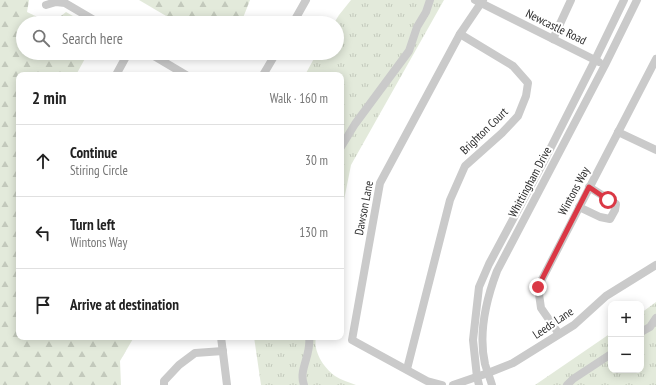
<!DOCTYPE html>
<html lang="en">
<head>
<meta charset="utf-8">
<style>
  body { margin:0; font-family:"PT Sans Narrow",sans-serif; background:#f6f6f6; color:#222 }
  .controls { position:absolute; right:12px; bottom:12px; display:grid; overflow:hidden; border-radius:8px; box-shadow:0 2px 10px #0003 }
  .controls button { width:36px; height:36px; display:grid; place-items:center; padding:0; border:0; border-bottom:1px solid #e0e0e0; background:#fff; color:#222; font:20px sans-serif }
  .stop { position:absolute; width:12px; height:12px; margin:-9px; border:3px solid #da3845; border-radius:50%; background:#fff }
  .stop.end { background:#da3845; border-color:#fff; box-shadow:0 1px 4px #0008 }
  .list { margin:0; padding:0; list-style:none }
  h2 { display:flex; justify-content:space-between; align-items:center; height:52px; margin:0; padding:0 16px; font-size:17px }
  h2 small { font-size:13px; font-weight:400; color:#767676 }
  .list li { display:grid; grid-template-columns:26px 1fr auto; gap:12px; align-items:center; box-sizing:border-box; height:72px; padding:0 16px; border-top:1px solid #e0e0e0 }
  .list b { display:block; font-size:15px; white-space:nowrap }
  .list p { margin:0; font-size:13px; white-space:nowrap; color:#767676 }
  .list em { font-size:13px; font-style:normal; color:#767676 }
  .icon { flex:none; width:22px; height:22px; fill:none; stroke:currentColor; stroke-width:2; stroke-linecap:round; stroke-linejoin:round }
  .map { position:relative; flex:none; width:656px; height:385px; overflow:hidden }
  .search { position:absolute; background:#fff; box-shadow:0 2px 10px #0003; left:16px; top:16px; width:328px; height:44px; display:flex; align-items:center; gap:10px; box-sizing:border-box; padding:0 14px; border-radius:22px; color:#767676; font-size:15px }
  .panel { position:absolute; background:#fff; box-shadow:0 2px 10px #0003; left:16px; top:72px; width:328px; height:268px; border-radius:8px }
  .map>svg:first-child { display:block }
  .grass { fill:url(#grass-tufts) }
  .forest { fill:url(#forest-firs) }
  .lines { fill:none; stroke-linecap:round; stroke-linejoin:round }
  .minor { stroke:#cacaca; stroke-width:8 }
  .route { stroke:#da3845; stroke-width:5 }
  .labels { text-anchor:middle; stroke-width:4; stroke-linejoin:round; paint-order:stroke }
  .street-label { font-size:12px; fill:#2d2d2d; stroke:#fff }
</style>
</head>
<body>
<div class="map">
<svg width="656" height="385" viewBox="0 0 656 385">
  <defs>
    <pattern id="grass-tufts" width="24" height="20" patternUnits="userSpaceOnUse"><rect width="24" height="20" fill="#e3eadb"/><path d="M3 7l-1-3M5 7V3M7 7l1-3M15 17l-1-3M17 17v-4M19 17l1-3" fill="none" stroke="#c3c9bc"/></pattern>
    <pattern id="forest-firs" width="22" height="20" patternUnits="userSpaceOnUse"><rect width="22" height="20" fill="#e3eadb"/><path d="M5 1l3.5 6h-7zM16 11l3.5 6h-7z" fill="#c3c9bc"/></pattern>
  </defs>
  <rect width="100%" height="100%" fill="#fff"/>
  <!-- grass -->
  <g class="grass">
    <polygon points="351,0 444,0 351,165 341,215 341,75 305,75 317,53 337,53 337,23 334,23 339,15"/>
    <polygon points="656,302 656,385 535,385 611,333 611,370 641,370 641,313"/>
    <path d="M 254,337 L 316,337 C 313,351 323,367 335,376 C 341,380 349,382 356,385 L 261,385 Z"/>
  </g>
  <!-- forest -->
  <g class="forest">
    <polygon points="0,0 29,0 27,12 50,23 23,23 23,53 88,53 76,75 19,75 19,337 134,337 120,361 121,385 0,385"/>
    <polygon points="139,0 250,0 241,23 178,23"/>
    <polygon points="66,12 85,23 52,23"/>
  </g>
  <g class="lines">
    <!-- minor -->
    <g class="minor">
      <polyline points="475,0 599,62"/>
      <polyline points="46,5 56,2 65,3 99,23"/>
      <polyline points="293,23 306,0"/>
      <polyline points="553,39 571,0"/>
      <polyline points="149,53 186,75"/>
      <polyline points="116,75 128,53"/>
      <polyline points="263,75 276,53"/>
      <polyline points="618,132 656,150"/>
      <polyline points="341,147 355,124 409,51 417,27 426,12 430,0"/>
      <polyline points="579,207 600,217 610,219 615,210 616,204 589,187"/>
      <polyline points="641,332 650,327 656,318"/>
      <polyline points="559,334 541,308 538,287 656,59"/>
      <polyline points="221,337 227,385"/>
      <polyline points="407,369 450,200 465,166 502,133 518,116 526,96 528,83 513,66 460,34"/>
      <polyline points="164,385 164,381 179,365 195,353 223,351"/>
      <path d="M 304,385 C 298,370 312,354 309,337"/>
      <polyline points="442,385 427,381 352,340 380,183 460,34 483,0"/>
      <polyline points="453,385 488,373 513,363 574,325 606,296 656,265"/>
      <polyline points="479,385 477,377 473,340 479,287 489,264 544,161 595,60 624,0"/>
      <path d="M 492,385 C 490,378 487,371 485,364 C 478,333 486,300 497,271 L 605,65 L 637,0"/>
      <polyline points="567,385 573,379 611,354"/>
    </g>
  </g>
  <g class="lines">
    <!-- route -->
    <polyline class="route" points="538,287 589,187 608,200"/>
  </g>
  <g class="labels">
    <!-- street labels -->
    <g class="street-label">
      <text transform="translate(556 27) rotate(26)" y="4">Newcastle Road</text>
      <text transform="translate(484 131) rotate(-44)" y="4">Brighton Court</text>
      <text transform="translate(530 182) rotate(-62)" y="4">Whittingham Drive</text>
      <text transform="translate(574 191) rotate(-62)" y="4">Wintons Way</text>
      <text transform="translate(364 208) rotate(-79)" y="4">Dawson Lane</text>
      <text transform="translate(553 323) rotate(-34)" y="4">Leeds Lane</text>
    </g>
  </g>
</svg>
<div class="controls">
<button>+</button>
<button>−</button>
</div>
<div class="stop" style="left:608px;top:200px"></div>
<div class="stop end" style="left:538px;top:287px"></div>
<div class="search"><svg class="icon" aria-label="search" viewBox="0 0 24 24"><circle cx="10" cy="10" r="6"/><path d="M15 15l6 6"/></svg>Search here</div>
<section class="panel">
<h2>2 min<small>Walk · 160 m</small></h2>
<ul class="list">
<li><svg class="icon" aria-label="ahead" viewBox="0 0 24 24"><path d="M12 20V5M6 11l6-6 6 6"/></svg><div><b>Continue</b><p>Stiring Circle</p></div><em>30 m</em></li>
<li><svg class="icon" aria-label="left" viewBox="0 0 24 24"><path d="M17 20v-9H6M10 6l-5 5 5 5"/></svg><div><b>Turn left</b><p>Wintons Way</p></div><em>130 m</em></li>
<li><svg class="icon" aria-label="arrive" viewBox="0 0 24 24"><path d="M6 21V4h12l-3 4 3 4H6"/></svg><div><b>Arrive at destination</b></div></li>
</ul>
</section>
</div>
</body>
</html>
